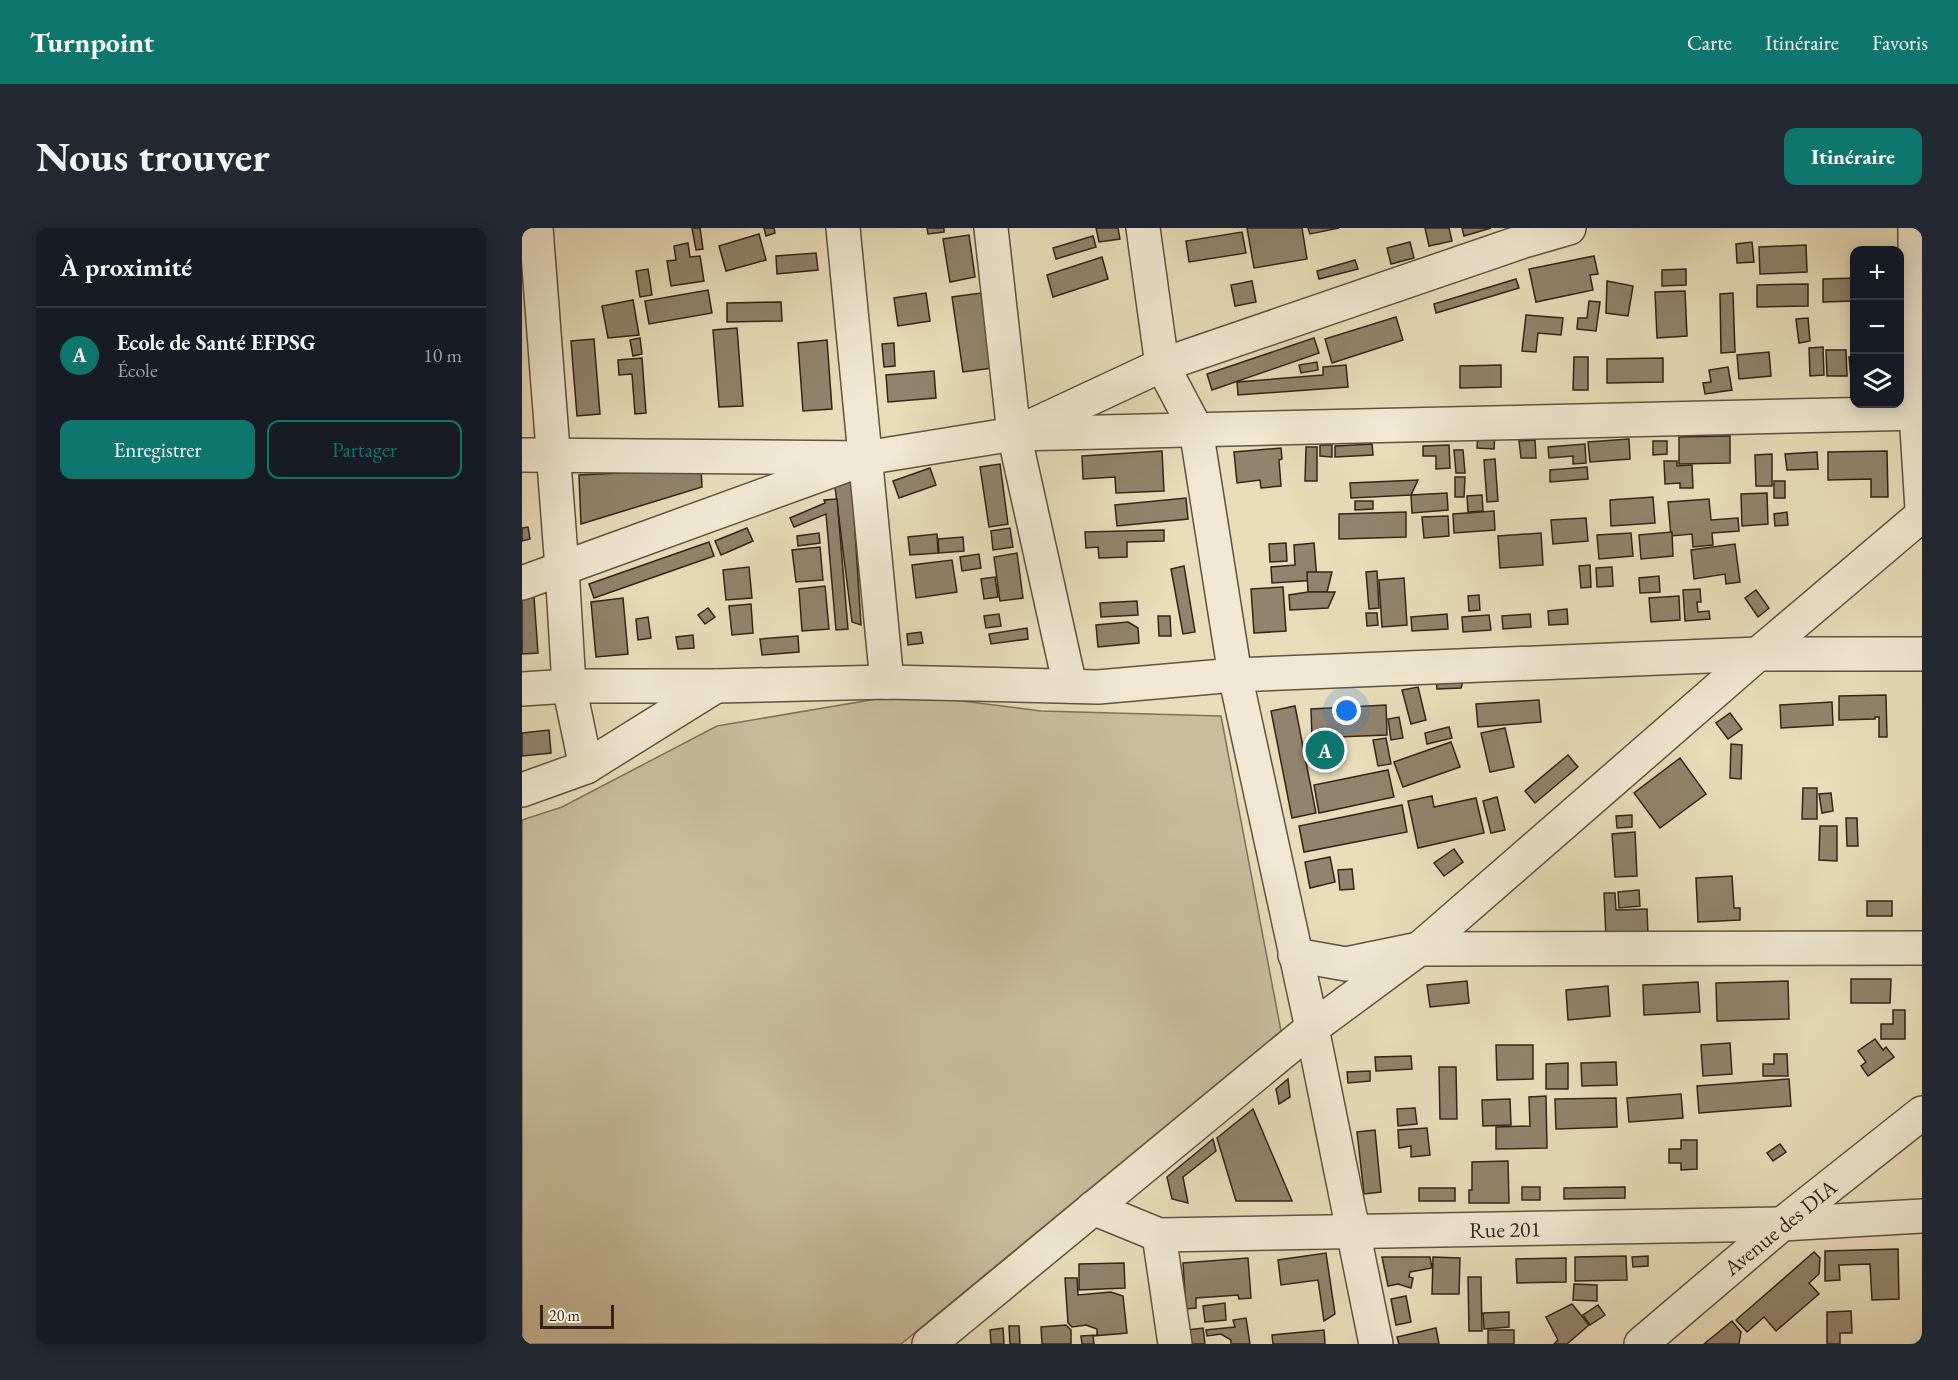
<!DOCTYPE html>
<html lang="fr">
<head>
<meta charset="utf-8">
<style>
  body { margin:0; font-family:"EB Garamond",serif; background:#242831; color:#f1f3f6 }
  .controls { position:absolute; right:18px; top:18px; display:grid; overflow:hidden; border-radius:12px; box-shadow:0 3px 15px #0003 }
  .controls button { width:54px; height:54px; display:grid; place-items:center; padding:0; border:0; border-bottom:2px solid #363941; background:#171b24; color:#f1f3f6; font:30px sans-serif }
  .scale { position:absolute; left:18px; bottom:15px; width:74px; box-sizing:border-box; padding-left:6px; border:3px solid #342319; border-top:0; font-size:16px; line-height:21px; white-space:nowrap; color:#342319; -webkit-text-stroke:4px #f0e8d2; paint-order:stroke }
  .you { position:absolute; left:825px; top:483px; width:21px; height:21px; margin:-15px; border:4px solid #fff; border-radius:50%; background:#1a73e8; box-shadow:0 0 0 9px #1a73e833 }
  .badge { display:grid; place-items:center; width:39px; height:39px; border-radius:50%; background:#0f766e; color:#fff; font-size:20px; font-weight:700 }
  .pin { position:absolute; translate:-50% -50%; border:3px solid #fff; box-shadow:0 2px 6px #0006 }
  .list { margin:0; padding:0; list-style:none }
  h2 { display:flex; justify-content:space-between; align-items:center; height:78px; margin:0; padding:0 24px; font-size:26px }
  h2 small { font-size:20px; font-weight:400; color:#9ea1a6 }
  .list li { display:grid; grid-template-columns:39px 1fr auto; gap:18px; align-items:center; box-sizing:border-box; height:96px; padding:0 24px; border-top:2px solid #363941 }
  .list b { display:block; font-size:22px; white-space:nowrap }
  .list p { margin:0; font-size:20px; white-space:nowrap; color:#9ea1a6 }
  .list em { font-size:20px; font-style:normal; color:#9ea1a6 }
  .actions { display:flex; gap:12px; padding:18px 24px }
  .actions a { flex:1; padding:14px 0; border:2px solid #0f766e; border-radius:12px; text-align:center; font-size:21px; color:#0f766e }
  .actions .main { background:#0f766e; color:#fff }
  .icon { flex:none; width:33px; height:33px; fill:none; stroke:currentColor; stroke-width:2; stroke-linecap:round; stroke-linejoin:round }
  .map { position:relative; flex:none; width:1400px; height:1116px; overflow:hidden; border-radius:12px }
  header { display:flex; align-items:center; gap:36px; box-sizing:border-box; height:84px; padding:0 30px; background:#0f766e; color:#fff }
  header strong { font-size:28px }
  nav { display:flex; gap:33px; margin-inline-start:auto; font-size:21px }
  .intro { display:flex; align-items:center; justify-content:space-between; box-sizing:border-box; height:144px; padding:0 36px }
  h1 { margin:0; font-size:42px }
  .button { padding:15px 27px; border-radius:12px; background:#0f766e; color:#fff; font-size:21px; font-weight:700 }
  main { display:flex; gap:36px; padding:0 36px }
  aside { flex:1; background:#171b24; border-radius:12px; box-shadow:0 3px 15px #0003 }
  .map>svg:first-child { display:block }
  .green { fill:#c9bd9e; stroke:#7e705c; stroke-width:1.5 }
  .building { fill:#92836c; stroke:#342319; stroke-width:1.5 }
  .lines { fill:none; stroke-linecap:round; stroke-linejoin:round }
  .minor-casing { stroke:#615141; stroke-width:36 }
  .minor { stroke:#f0e8d2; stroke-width:33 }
  .labels { text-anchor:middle; stroke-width:4.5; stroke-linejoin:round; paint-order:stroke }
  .street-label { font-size:22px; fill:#342319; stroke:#f0e8d2 }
</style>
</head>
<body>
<header>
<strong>Turnpoint</strong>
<nav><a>Carte</a><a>Itinéraire</a><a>Favoris</a></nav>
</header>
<div class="intro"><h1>Nous trouver</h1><a class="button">Itinéraire</a></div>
<main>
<aside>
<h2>À proximité<small></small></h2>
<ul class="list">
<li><span class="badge">A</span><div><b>Ecole de Santé EFPSG</b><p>École</p></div><em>10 m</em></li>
</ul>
<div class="actions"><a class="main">Enregistrer</a><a>Partager</a></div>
</aside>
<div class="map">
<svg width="1400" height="1116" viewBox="0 0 1400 1116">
  <rect width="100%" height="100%" fill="#e8dcb9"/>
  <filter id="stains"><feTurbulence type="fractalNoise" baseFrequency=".00333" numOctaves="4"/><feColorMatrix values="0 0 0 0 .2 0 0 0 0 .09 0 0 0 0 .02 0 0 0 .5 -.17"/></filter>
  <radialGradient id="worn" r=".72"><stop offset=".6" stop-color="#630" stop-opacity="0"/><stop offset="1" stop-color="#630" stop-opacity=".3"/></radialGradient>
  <!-- green -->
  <polygon class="green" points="384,466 519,483 699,488 759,803 379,1116 0,1116 0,592 40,579 195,498"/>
  <!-- building -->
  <g class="building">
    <polygon points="170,0 178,0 181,21 174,22"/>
    <polygon points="242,0 252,0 253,5 244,8"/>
    <polygon points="405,0 422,0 422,4 406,6"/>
    <polygon points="574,0 596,0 598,11 577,14"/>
    <polygon points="725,0 780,0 785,31 732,40"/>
    <polygon points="786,0 817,0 788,6"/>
    <polygon points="903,0 927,0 930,13 907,18"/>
    <polygon points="940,0 969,0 942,8"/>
    <polygon points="720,4 724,25 667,34 664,13"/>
    <polygon points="237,6 244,32 204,43 197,18"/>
    <polygon points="447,7 453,49 428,54 421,11"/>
    <polygon points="571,8 574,19 534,31 531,20"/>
    <polygon points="888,14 892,30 869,36 865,20"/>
    <polygon points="1230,14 1232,34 1215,35 1214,16"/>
    <polygon points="166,15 168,29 178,28 182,53 149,58 145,33 154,32 152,18"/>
    <polygon points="1284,17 1285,44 1238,46 1237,19"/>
    <polygon points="294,25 296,42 255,46 254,28"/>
    <polygon points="1072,28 1076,46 1068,47 1071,62 1014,74 1007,41"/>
    <polygon points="580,29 586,51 531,69 525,47"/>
    <polygon points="833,32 836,41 797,51 795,43"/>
    <polygon points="126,41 130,67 118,69 114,43"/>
    <polygon points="1164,41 1164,57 1140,58 1140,42"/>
    <polygon points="1332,50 1332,73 1301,74 1301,51"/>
    <polygon points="994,51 997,60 914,85 912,76"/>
    <polygon points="730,53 734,74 713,78 709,57"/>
    <polygon points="1085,53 1111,58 1106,88 1084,85"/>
    <polygon points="1286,56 1286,78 1235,79 1235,57"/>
    <polygon points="186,62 190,85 127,96 123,73"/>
    <polygon points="1163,63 1165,108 1135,110 1133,64"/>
    <polygon points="404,65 408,93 376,98 372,70"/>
    <polygon points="459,65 470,140 441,144 430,69"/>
    <polygon points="1211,65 1213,124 1199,125 1198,66"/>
    <polygon points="111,72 117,107 86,110 80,78"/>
    <polygon points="1067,73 1078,74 1074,103 1055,101 1056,90 1065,90"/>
    <polygon points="259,74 260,93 205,94 205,75"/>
    <polygon points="1004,87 1041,90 1039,107 1016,105 1014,124 1000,123"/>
    <polygon points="874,89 881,112 810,135 803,111"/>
    <polygon points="1286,90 1288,113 1277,115 1274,91"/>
    <polygon points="215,100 221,178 197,179 191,102"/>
    <polygon points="118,110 120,126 111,128 108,112"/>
    <polygon points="792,110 797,125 690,162 685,146"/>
    <polygon points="72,111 78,186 55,188 49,113"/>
    <polygon points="305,112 310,181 281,183 276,115"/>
    <polygon points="372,115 373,138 362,139 360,116"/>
    <polygon points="1301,119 1302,147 1288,148 1287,120"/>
    <polygon points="1304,122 1324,122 1325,148 1305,148"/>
    <polygon points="1247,124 1249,148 1217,151 1215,127"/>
    <polygon points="1052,129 1066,129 1066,162 1051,162"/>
    <polygon points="1327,129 1332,129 1332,151 1329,151"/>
    <polygon points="120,130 124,185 113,186 110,146 97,147 96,132"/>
    <polygon points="1141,130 1141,154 1085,155 1085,131"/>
    <polygon points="795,134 796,142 779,145 777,137"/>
    <polygon points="824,137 826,159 716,167 715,154 801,147 801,139"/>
    <polygon points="979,137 979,159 938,160 938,138"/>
    <polygon points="1206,139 1210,162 1183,166 1181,155 1189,154 1187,142"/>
    <polygon points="412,143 414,170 366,174 364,147"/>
    <polygon points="956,205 973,206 972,221 955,220"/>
    <polygon points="1208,208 1208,235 1157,236 1157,209"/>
    <polygon points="1107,211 1108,231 1068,234 1066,214"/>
    <polygon points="1013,212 1014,230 999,230 997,213"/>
    <polygon points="1131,213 1145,213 1145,226 1131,227"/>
    <polygon points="850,216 851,227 813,229 813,218"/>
    <polygon points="1063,216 1064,235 1051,236 1051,228 1027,230 1026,219"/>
    <polygon points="798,217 810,217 810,229 798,228"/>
    <polygon points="927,217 928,240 914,241 914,228 901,228 901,218"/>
    <polygon points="784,219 795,219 795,253 783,253"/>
    <polygon points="759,220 760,231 757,232 759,258 739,260 738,252 715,255 712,224"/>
    <polygon points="932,222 941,222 943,245 934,245"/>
    <polygon points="640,223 642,263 594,265 593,249 561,251 560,228"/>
    <polygon points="1365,223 1366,269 1349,269 1349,251 1306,252 1306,224"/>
    <polygon points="1295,224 1296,241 1265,242 1263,226"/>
    <polygon points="1250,226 1250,258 1234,258 1233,227"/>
    <polygon points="973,231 976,273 965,274 962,232"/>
    <polygon points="1142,233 1155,233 1155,238 1170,237 1171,260 1158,260 1158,255 1143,256"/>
    <polygon points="478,236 486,296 467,299 458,239"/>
    <polygon points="1065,239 1066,251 1028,254 1028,242"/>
    <polygon points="408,240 414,257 377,270 371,253"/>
    <polygon points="179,241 180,259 59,296 57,247"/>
    <polygon points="933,249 943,249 942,269 933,269"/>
    <polygon points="312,251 330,255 339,397 330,394"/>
    <polygon points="896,252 889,267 829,270 828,255"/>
    <rect x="1252" y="253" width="11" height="17"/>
    <polygon points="925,265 926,282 890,285 889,267"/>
    <polygon points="1245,265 1246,296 1220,298 1219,266"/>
    <polygon points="960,267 961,283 946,284 945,268"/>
    <polygon points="1131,269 1133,295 1089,298 1088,272"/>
    <polygon points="664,270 666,291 595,298 593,277"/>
    <polygon points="315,271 326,401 314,402 304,286 272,299 268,290 303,275 302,272"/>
    <polygon points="1187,271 1189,292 1216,290 1217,303 1190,305 1191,317 1171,319 1170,306 1149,308 1146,274"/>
    <polygon points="833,273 851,273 851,281 833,282"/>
    <polygon points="972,283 973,302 932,305 931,286"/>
    <polygon points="884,284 884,309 817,311 817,286"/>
    <polygon points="1265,284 1266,297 1253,298 1252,286"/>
    <polygon points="926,288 927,308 902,310 900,289"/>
    <polygon points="1064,290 1066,313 1031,316 1029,292"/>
    <polygon points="6,299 8,311 0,313 0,300"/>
    <polygon points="225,300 231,313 199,327 193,313"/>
    <polygon points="488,300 491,319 471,322 469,303"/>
    <polygon points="642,302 642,313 605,314 605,329 577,330 576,319 564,320 563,304"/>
    <polygon points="1150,304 1151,328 1119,331 1117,307"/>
    <polygon points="297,305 298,315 276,318 275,308"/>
    <polygon points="1019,305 1021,337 978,340 976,308"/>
    <polygon points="1109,305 1111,328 1077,331 1075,307"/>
    <polygon points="415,306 416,325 388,327 386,309"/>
    <polygon points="441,309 442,323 417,325 416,311"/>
    <polygon points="187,314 192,328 72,370 67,356"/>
    <polygon points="764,315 765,333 748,334 747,316"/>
    <polygon points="792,315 795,352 750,355 749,339 773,337 772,317"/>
    <polygon points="1213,316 1218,354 1204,356 1203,346 1172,351 1169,322"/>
    <polygon points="298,319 301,352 274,354 270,322"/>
    <polygon points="495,325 501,370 478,373 472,329"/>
    <polygon points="457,326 459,340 440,343 438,329"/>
    <polygon points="430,332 435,364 394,370 390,337"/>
    <polygon points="1068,337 1069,359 1059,360 1057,338"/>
    <polygon points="662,338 673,404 661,406 649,341"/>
    <polygon points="227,339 230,370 204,372 201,342"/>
    <polygon points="1090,339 1091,358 1075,359 1074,340"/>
    <polygon points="855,343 857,380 847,381 844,344"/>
    <polygon points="785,344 810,344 805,364 786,364"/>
    <polygon points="1137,348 1138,364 1118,365 1117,350"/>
    <polygon points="473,349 476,369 462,371 459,351"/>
    <polygon points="882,350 885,397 860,399 857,352"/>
    <polygon points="303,358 307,401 280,403 277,361"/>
    <polygon points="761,359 764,403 732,405 729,361"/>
    <polygon points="1178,361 1179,374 1175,374 1176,384 1187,383 1188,391 1163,393 1161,362"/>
    <polygon points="1234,362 1247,380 1236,389 1223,370"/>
    <polygon points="786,364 813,364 806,380 768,382 767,367"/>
    <polygon points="957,367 958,382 947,383 946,368"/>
    <polygon points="1157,368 1158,392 1129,394 1127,370"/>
    <polygon points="12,369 16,425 0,426 0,370"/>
    <polygon points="101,370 106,426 74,429 69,374"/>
    <polygon points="615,373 616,387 579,389 578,375"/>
    <polygon points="229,376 231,405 210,407 207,378"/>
    <polygon points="186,380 193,389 183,396 176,387"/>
    <polygon points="1045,381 1046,396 1027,397 1026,383"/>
    <polygon points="844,385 855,385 856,397 845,398"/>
    <polygon points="477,386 479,398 464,400 462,388"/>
    <polygon points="925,386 926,401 890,403 889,389"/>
    <polygon points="1008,386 1009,399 981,401 980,388"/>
    <polygon points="967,387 969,402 941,404 940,389"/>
    <polygon points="636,388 648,388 649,408 637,408"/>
    <polygon points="126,389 129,410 116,412 114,391"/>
    <polygon points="606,394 616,400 617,415 576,419 574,397"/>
    <polygon points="505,400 506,411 469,416 467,406"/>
    <polygon points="399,404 401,415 386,417 385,406"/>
    <polygon points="171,407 172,420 156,421 154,409"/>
    <polygon points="276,408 277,424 240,427 238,411"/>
    <polygon points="943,447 939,460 915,461 914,449"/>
    <polygon points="896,459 904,492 889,496 880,462"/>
    <polygon points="1364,467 1365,509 1357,509 1357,489 1353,489 1353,491 1317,492 1317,468"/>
    <polygon points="1017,472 1019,494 956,499 954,476"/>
    <polygon points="1310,474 1311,497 1259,500 1258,477"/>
    <polygon points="864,477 865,507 790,510 789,481"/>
    <polygon points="773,478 794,585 770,590 749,483"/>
    <polygon points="1208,485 1220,501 1206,511 1194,495"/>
    <polygon points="877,489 881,510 869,512 866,491"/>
    <polygon points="927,499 930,510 905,516 903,505"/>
    <polygon points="983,500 992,539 968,544 959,505"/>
    <polygon points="27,502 29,525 0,528 0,505"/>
    <polygon points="864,510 869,536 856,538 851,512"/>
    <polygon points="929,514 938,539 881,559 872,534"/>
    <polygon points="1209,516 1220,517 1219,551 1208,550"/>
    <polygon points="1046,527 1056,539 1013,575 1003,563"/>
    <polygon points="1158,530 1184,566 1138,600 1112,565"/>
    <polygon points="866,542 872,569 797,585 792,557"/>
    <polygon points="1281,560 1295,560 1295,591 1280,591"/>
    <polygon points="1309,565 1311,583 1300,585 1297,566"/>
    <polygon points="910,568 912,579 954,570 962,605 896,620 886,573"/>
    <polygon points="975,569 983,602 969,605 961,573"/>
    <polygon points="880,577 885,604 782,624 777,598"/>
    <polygon points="1110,587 1110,599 1095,600 1094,588"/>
    <polygon points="1324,590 1335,590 1336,618 1325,618"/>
    <polygon points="1298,598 1315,598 1315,633 1297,632"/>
    <polygon points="1113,604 1115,648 1093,649 1090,606"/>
    <polygon points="932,621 941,634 922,648 912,635"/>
    <polygon points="808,629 813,654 788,660 783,634"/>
    <polygon points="830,641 832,661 818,662 816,642"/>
    <polygon points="1210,648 1212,680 1218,680 1218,692 1176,694 1174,650"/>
    <polygon points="1117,662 1118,678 1097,680 1096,664"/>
    <polygon points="1082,665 1093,665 1094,682 1125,681 1126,707 1084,709"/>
    <rect x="1345" y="673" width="25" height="15"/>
    <polygon points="1329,751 1369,751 1368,775 1329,775"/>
    <polygon points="945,753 947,775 908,779 905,757"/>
    <polygon points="1266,753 1267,791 1195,793 1194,755"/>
    <polygon points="1176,754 1178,784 1122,787 1121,757"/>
    <polygon points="1086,758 1088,788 1046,792 1044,762"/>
    <polygon points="1371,782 1383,782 1383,811 1359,811 1359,796 1371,796"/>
    <polygon points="1353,811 1361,822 1364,819 1372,829 1346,848 1339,838 1344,834 1336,823"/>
    <polygon points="1208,815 1210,846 1181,848 1179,817"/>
    <polygon points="974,817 1011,817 1011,851 975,852"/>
    <polygon points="1252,826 1265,826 1266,848 1241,848 1241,836 1252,836"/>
    <polygon points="889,828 890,841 854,843 853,829"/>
    <polygon points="1094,834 1095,857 1060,858 1059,835"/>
    <polygon points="1046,835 1046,861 1024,861 1024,836"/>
    <polygon points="917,839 934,839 935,891 918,891"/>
    <polygon points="848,843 848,853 826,855 825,844"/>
    <polygon points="766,851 768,869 757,876 754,861"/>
    <polygon points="1267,851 1269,878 1177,885 1175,858"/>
    <polygon points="1159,866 1161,890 1107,894 1105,870"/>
    <polygon points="1024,868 1025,920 974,921 974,899 1008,898 1007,869"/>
    <polygon points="1094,870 1095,899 1034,901 1033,871"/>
    <polygon points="988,871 989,897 961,898 960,872"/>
    <polygon points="893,880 895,896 876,898 875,881"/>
    <polygon points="731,881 770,973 714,973 695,910"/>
    <polygon points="905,900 908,927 889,929 889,918 877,920 876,902"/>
    <polygon points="853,902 859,964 842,966 835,904"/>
    <polygon points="691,911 694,923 661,949 666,975 650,971 645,949"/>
    <polygon points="1159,912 1175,912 1175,941 1159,942 1159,935 1147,935 1147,921 1159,921"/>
    <polygon points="1258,916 1264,924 1251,933 1245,925"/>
    <polygon points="986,933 987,975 947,975 947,962 950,962 950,934"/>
    <rect x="1000" y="959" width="18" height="13"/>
    <polygon points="1103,959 1103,970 1042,971 1042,960"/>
    <rect x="897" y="960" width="36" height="13"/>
    <polygon points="1376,1021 1377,1071 1350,1072 1348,1036 1317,1037 1318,1052 1303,1053 1303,1023"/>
    <polygon points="1292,1024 1298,1030 1297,1046 1287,1055 1297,1066 1254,1103 1242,1089 1225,1104 1214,1092"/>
    <polygon points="804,1025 813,1086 802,1093 796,1052 759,1057 756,1032"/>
    <polygon points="1104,1028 1105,1052 1053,1053 1053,1029"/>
    <polygon points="1126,1028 1126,1038 1111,1039 1110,1029"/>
    <polygon points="860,1029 908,1029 910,1040 888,1044 887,1049 891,1050 889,1060 876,1056 866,1058"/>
    <polygon points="911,1029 938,1030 937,1066 910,1066"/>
    <polygon points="726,1030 729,1070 717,1071 716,1067 674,1070 674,1080 664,1081 661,1035"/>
    <polygon points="1044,1030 1044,1054 995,1055 994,1031"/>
    <polygon points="602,1035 603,1060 557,1062 557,1036"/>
    <polygon points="946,1049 959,1049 960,1103 947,1103"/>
    <polygon points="543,1050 555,1050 556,1067 589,1064 601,1068 605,1105 571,1108 572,1116 560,1116 559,1108 575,1107 575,1101 564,1097 550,1099 546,1095"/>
    <polygon points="1052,1056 1075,1057 1075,1073 1051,1072"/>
    <polygon points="884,1068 889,1094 874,1097 869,1071"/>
    <polygon points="703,1075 704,1092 683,1094 681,1078"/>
    <polygon points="1050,1076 1067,1097 1045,1116 1032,1116 1036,1112 1024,1089"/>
    <polygon points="1076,1077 1083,1087 1068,1097 1061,1087"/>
    <polygon points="1329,1083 1330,1105 1318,1105 1318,1116 1305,1116 1305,1084"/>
    <polygon points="987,1084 987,1099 962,1101 961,1085"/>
    <polygon points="724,1090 728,1116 709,1116 709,1112 699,1106 685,1108 684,1102 713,1099 711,1092"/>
    <polygon points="1210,1093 1219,1104 1217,1116 1182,1116"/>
    <polygon points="544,1097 549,1102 549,1116 520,1116 519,1099"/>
    <polygon points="487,1098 497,1098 498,1116 488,1116"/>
    <polygon points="481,1100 482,1116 469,1116 468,1102"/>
    <polygon points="681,1100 683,1116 668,1116 666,1102"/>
    <polygon points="914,1100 917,1116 877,1116 875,1109"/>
    <polygon points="802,1102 803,1116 751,1116 750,1107"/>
    <rect x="966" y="1102" width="26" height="14"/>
  </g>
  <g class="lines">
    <defs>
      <g id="minor">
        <polyline points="14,0 40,340 47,458 64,539"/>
        <polyline points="321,0 365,454"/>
        <polyline points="469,0 492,206 548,458"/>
        <polyline points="621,0 640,137 674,201 713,447 790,800 854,1116"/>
        <polyline points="1393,0 1394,185 1400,281"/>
        <polyline points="505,200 640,137 1002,13 1047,0"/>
        <polyline points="0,227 343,230 492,206 1400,185"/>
        <polyline points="0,355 325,237"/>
        <polyline points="0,461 47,458 194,458 365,454 576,459 713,447 1236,426 1400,426"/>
        <polyline points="0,562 64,539 194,458"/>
        <polyline points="773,727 824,736 897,721 1400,720"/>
        <polyline points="571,980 637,1007 1260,996 1400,988"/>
        <polyline points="637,1007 653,1116"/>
        <polyline points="407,1116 790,800 897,721 1236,426 1400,287"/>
        <polyline points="1119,1116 1260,996 1400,885"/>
      </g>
    </defs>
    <!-- minor casing -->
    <use href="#minor" class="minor-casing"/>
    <!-- minor -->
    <use href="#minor" class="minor"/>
  </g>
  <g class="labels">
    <!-- street labels -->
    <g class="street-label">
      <text transform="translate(1258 999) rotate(-39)" y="8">Avenue des DIA</text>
      <text transform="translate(983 1001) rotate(-1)" y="8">Rue 201</text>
    </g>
  </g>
  <rect width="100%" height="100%" filter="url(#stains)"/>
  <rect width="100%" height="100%" fill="url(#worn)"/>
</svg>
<div class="controls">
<button>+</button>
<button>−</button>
<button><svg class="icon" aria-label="layers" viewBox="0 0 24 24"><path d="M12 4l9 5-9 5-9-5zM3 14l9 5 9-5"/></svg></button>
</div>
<div class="scale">20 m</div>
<div class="you"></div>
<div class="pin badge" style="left:803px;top:522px">A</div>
</div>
</main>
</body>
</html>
